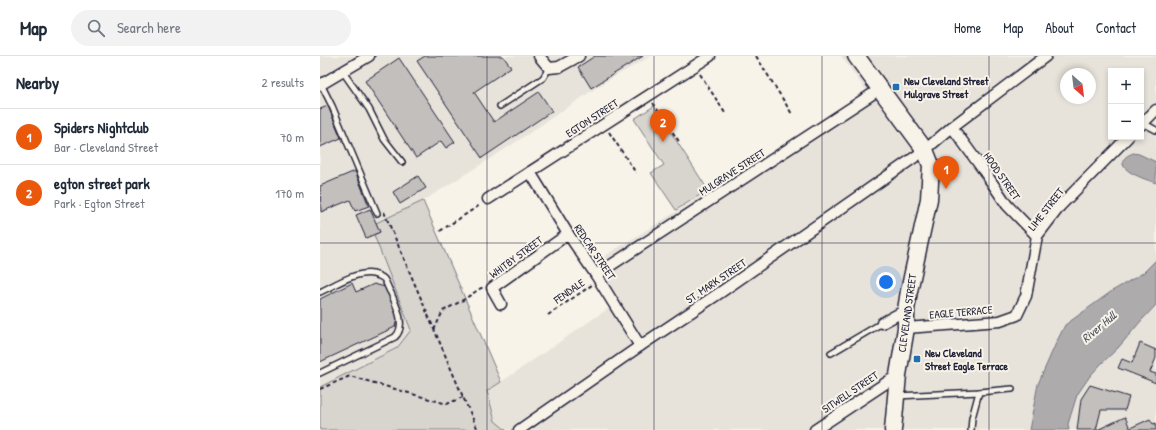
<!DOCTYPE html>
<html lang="en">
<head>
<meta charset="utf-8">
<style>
  body { margin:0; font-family:"Patrick Hand",sans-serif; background:#f2f2f3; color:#1f2937 }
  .controls { position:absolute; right:12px; top:12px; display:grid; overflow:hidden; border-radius:0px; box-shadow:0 2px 6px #0003 }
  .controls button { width:36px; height:36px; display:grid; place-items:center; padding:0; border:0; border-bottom:1px solid #e0e1e3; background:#fff; color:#1f2937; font:20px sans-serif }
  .compass { position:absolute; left:740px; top:12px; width:36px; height:36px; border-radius:50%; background:#fff; box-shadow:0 2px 6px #0003; rotate:152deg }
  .you { position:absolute; left:566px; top:226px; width:14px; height:14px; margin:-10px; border:3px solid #fff; border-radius:50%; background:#1a73e8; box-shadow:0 0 0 6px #1a73e833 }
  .badge { display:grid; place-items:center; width:26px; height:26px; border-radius:50%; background:#ea580c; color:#fff; font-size:13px; font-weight:700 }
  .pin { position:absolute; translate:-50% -33px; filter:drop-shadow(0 1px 2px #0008) }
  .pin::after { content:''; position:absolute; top:21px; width:14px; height:12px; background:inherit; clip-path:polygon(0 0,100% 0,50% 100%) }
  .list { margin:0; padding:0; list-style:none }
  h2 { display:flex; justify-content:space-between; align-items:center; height:52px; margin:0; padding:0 16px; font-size:17px }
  h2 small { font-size:13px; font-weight:400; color:#747a83 }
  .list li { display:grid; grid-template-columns:26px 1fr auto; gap:12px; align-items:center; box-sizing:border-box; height:56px; padding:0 16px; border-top:1px solid #e0e1e3 }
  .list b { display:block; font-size:15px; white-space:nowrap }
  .list p { margin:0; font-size:13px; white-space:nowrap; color:#747a83 }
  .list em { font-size:13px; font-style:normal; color:#747a83 }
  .icon { flex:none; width:22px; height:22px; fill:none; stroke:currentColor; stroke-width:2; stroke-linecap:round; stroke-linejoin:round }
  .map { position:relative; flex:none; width:836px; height:374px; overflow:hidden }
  header { display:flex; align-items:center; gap:24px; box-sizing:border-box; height:56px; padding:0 20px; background:#fff; border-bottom:1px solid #e0e1e3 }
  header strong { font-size:19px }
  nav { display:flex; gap:22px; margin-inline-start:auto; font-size:14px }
  .search { width:280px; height:36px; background:#f2f2f3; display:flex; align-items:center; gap:10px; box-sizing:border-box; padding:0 14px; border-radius:22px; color:#747a83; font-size:15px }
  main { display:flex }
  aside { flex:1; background:#fff }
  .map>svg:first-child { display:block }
  .built { fill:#e7e3db; fill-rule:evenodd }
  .green { fill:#d8d5cf; stroke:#7d7c85 }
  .water { fill:#aeabad; stroke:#76747f }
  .building { fill:#c2bfbd; stroke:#22223b }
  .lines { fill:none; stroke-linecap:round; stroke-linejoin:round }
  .service-casing { stroke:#22223b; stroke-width:8 }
  .minor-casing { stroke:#22223b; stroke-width:13 }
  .primary-casing { stroke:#22223b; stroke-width:19 }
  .path { stroke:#22223b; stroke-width:2; stroke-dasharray:4 3; stroke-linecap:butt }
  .service { stroke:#f7f3e8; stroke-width:5 }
  .minor { stroke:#f7f3e8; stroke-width:10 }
  .primary { stroke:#f7f3e8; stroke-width:16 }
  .grid { fill:none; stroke:#22223b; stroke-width:1; stroke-opacity:0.55 }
  .poi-dot { fill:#1f6fb2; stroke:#f7f3e8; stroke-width:1.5 }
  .labels { text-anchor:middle; stroke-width:4; stroke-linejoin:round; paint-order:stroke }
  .poi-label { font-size:11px; font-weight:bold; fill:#22223b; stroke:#f7f3e8; text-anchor:start }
  .street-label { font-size:11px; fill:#22223b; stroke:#f7f3e8 }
  .water-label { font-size:12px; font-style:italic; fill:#535263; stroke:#f7f3e8 }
</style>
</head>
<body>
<header>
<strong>Map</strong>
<div class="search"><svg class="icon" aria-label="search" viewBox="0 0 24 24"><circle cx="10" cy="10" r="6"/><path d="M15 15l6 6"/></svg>Search here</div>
<nav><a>Home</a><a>Map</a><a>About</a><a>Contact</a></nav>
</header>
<main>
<aside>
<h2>Nearby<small>2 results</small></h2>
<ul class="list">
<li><span class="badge">1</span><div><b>Spiders Nightclub</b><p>Bar · Cleveland Street</p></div><em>70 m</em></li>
<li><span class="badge">2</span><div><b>egton street park</b><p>Park · Egton Street</p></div><em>170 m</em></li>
</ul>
</aside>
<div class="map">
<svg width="836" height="374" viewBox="0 0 836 374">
  <rect width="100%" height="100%" fill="#f7f3e8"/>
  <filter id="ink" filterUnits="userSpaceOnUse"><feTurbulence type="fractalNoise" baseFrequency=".025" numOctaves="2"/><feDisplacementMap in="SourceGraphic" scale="8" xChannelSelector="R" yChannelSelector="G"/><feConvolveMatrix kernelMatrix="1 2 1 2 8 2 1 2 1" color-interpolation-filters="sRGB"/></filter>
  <g filter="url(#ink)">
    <!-- built -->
    <g class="built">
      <path d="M 0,0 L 331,0 L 285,26 L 190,90 L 103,145 L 135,217 L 181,326 L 289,252 L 265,212 L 548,37 L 521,0 L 836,0 L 836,204 L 823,217 L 792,235 L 745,269 L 736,287 L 718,328 L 709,374 L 0,374 ZM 791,15 L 821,15 L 821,81 L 791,81 ZM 746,18 L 770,18 L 770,42 L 746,42 Z"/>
      <polygon points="836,249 836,374 749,374 748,368 757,339 770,320"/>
    </g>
    <!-- green -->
    <g class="green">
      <polygon points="334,50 388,134 356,154 331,117 344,109 314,63"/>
      <polygon points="103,145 181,326 167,335 175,365 186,374 0,374 0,331 77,292 91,274 54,179 60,176 56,167"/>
    </g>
    <!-- water -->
    <g class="water">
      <path d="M 813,97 L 819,98 L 836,106 L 836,127 C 828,124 800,116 803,105 C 805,100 809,99 813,97 Z"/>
      <polygon points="836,204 836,249 821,265 798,292 782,307 770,320 757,339 748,368 749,374 709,374 718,328 736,287 745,269 792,235 823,217"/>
    </g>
    <!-- building -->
    <g class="building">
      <polygon points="105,0 183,0 191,11 154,36 174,66 219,36 232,55 162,102 97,5"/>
      <polygon points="275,0 323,0 271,32 258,11"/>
      <polygon points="79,2 135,86 126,92 121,85 96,102 45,25"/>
      <polygon points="8,50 21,82 0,91 0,53"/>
      <polygon points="35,115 49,150 35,155 30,144 1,156 0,130"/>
      <polygon points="98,120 106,132 80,148 73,136"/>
      <polygon points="50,153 60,176 46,182 36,159"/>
      <polygon points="32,227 36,236 54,228 65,231 78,258 75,271 0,306 0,243"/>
      <polygon points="820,287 836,294 836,302 830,316 836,318 836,327 798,312 802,303 812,307"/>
      <polygon points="770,329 809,341 805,354 781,354 776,374 757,374 761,343"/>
      <polygon points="805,361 810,372 830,363 833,368 836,367 836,374 777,374"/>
    </g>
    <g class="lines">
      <defs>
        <g id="service">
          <polyline points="23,16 49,53 64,83 82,106"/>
          <polyline points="1,28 12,50 57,157"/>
          <polyline points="180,50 223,22 229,12"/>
          <polyline points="823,67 836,74"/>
          <path d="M 0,236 C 15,229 36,215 53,218 C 57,219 61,220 64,223 C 67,227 68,233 71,237 C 76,249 87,270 75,281 L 0,317"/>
          <polyline points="511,297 562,267"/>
          <polyline points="577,340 659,336 692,333"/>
          <polyline points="651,374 652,362 659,336"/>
        </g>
        <g id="minor">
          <polyline points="219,0 229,12 239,11 259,0"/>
          <polyline points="0,29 49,0"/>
          <polyline points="821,69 836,54"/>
          <polyline points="632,71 664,115 687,149 717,180"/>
          <polyline points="210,116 248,178 276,219 320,290"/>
          <polyline points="168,143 390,0"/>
          <polyline points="276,219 560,33"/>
          <polyline points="181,248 172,232 248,178"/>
          <polyline points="562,267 586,254"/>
          <polyline points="586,272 680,265 697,259 706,240 717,180 740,150 808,81"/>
          <polyline points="199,374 320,290 401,236 605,94 632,71 726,0"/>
          <polyline points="495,374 578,319"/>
        </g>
        <polyline id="primary" points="536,0 605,94 611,109 609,143 589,235 586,254 586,272 578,319 573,374"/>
      </defs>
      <!-- service casing -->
      <use href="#service" class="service-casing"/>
      <!-- minor casing -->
      <use href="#minor" class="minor-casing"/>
      <!-- primary casing -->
      <use href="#primary" class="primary-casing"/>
      <!-- path -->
      <g class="path">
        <polyline points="436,0 472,58"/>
        <polyline points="380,18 405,57"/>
        <polyline points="333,47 360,87"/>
        <polyline points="289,76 316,117"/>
        <polyline points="64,156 143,341 158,374"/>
        <polyline points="120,175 160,149"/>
        <polyline points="228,259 272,229"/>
        <polyline points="114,274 123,255 143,244 161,232 163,232"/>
        <polyline points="0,333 30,320 127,348 143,341"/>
      </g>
      <!-- service -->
      <use href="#service" class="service"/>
      <!-- minor -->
      <use href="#minor" class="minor"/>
      <!-- primary -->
      <use href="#primary" class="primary"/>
    </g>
  </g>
  <!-- grid -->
  <path class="grid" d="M 167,0 L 167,374M 334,0 L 334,374M 502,0 L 502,374M 669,0 L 669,374M 0,187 L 836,187"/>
  <!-- markers -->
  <g class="poi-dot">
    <rect x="572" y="27" width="8" height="8" rx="2"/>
    <rect x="593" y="299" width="8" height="8" rx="2"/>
  </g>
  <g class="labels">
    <!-- poi labels -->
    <g class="poi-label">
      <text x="584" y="29">New Cleveland Street<tspan x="584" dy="13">Mulgrave Street</tspan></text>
      <text x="605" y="301">New Cleveland<tspan x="605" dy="13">Street Eagle Terrace</tspan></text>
    </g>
    <!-- street labels -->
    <g class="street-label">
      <text transform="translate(272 62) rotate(-33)" y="4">EGTON STREET</text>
      <text transform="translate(412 116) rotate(-33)" y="4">MULGRAVE STREET</text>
      <text transform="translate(682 120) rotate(55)" y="4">HOOD STREET</text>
      <text transform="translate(726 153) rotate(-52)" y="4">LIME STREET</text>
      <text transform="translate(275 196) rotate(56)" y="4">REDCAR STREET</text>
      <text transform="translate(196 201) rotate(-36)" y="4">WHITBY STREET</text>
      <text transform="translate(396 225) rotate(-34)" y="4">ST. MARK STREET</text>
      <text transform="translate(249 235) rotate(-35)" y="4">FENDALE</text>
      <text transform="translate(641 256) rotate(-5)" y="4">EAGLE TERRACE</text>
      <text transform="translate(587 257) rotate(-82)" y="4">CLEVELAND STREET</text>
      <text transform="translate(530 336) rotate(-34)" y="4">SITWELL STREET</text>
    </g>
    <!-- water labels -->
    <g class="water-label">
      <text transform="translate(779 271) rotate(-40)" y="4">River Hull</text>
    </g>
  </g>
</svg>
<div class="controls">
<button>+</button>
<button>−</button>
</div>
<svg class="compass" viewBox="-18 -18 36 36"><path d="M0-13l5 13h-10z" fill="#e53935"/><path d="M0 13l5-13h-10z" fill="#747a83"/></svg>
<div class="you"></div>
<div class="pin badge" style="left:626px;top:133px">1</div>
<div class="pin badge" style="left:343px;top:86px">2</div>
</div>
</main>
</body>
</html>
